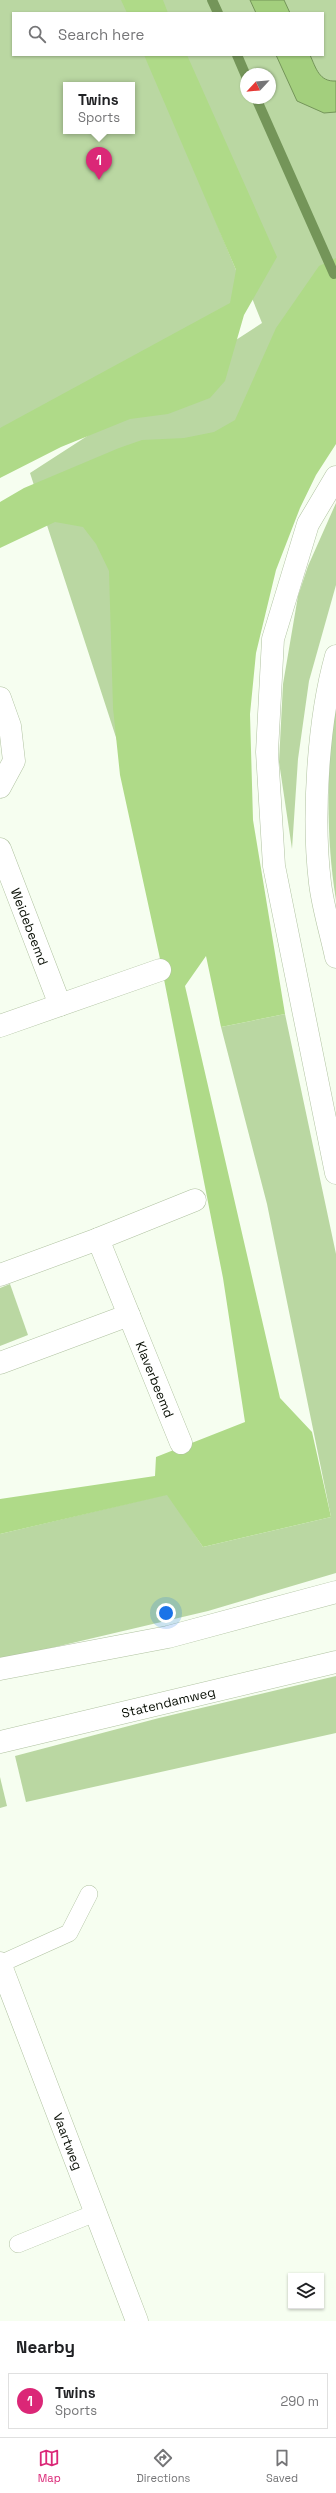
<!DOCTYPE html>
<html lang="en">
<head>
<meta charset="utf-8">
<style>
  body { margin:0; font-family:"Space Grotesk",sans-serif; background:#f6f6f6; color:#202124 }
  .controls { position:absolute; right:12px; bottom:12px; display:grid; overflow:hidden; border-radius:0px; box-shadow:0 1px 3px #0004 }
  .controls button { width:36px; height:36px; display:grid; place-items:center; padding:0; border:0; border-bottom:1px solid #e0e0e0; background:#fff; color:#202124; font:20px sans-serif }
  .compass { position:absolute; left:240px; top:68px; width:36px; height:36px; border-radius:50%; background:#fff; box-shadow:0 1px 3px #0004; rotate:244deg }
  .you { position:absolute; left:166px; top:1613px; width:14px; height:14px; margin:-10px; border:3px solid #fff; border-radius:50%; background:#1a73e8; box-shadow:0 0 0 6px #1a73e833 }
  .badge { display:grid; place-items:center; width:26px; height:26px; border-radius:50%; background:#db2777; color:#fff; font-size:13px; font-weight:700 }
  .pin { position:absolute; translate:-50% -33px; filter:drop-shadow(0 1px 2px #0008) }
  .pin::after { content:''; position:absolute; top:21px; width:14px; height:12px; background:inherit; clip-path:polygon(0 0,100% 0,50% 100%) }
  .popup { position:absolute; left:63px; top:82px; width:72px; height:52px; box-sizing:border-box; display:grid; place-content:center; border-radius:0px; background:#fff; filter:drop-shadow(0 1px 3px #0005); font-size:13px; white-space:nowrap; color:#757577 }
  .popup b { font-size:15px; color:#202124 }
  .popup::after { content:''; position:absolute; left:50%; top:100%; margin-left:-8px; border:8px solid transparent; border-top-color:#fff }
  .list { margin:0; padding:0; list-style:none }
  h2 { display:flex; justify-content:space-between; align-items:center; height:52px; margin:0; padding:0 16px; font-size:17px }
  h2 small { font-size:13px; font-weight:400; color:#757577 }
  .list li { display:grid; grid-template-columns:26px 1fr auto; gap:12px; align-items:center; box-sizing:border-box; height:56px; margin:0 8px 8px; padding:0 8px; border:1px solid #e0e0e0; border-radius:0px }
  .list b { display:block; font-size:15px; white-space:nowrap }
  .list p { margin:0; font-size:13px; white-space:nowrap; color:#757577 }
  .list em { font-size:13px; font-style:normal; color:#757577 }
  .icon { flex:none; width:22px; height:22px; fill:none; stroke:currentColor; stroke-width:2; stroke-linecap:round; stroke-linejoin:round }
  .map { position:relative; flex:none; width:336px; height:2321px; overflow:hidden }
  .search { position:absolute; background:#fff; box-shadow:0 1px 3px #0004; left:12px; right:12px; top:12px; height:44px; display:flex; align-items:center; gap:10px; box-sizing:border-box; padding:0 14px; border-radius:0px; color:#757577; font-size:15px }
  .sheet { height:116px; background:#fff }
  nav { display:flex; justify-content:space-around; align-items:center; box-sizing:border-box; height:56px; border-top:1px solid #e0e0e0; background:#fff; font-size:11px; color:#757577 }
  nav a { display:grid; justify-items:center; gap:2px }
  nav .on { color:#db2777 }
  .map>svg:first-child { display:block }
  .green { fill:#bad7a2; fill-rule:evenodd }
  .forest { fill:#afda88 }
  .water { fill:#a3cf7d; stroke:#749559 }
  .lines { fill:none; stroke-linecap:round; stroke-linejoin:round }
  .stream { stroke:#749559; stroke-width:10 }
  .service-casing { stroke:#b0c2a1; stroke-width:18 }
  .minor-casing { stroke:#b0c2a1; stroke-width:23 }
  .secondary-casing { stroke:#b0c2a1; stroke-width:23 }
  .service { stroke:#fff; stroke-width:17 }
  .minor { stroke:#fff; stroke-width:22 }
  .secondary { stroke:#fff; stroke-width:22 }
  .labels { text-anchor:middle; stroke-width:3.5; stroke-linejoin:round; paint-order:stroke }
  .street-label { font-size:13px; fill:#080e04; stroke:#f6fef0 }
</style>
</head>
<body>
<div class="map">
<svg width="336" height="2321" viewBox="0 0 336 2321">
  <rect width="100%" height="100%" fill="#f6fef0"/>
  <!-- green -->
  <g class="green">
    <path d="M 0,0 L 124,0 L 130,13 L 13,13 L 13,55 L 147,55 L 236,270 L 248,306 L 0,431 ZM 66,85 L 132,85 L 132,131 L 66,131 Z"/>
    <path d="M 132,0 L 336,0 L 336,343 L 152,848 L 30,473 L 262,323 L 154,55 L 323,55 L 323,13 L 137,13 ZM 246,74 L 270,74 L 270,98 L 246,98 Z"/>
    <polygon points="336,503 336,585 309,681 298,759 292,849 279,762 283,684 298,596 308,566"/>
    <path d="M 336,695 L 336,900 C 325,833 327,762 336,695 Z"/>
    <polygon points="285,1014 336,1254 336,1573 208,1611 0,1660 0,1534 168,1494 203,1547 331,1517 267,1204 221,1027"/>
    <polygon points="10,1284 28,1335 0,1346 0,1288"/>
    <polygon points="336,1676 336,1733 26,1802 15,1756 159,1718"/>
    <polygon points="0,1777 7,1806 0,1808"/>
  </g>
  <!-- forest -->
  <g class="forest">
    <polygon points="121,0 163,0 168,13 127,13"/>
    <polygon points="144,55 187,55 277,257 244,315 225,381 210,398 168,414 130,419 61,447 0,478 0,428 230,303 236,270"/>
    <polygon points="336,258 336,444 316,475 300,508 276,570 256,653 250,714 253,820 285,1014 221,1027 206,956 185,986 280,1398 312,1432 331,1517 203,1547 167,1495 0,1534 0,1499 155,1476 156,1457 245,1422 223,1278 159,954 120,775 113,708 109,571 96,544 83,527 55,522 0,548 0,502 24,488 119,448 142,440 184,438 214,432 235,420 276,328 319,266"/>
  </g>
  <!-- water -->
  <g class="water">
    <polygon points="250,0 284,0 290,13 256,13"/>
    <path d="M 276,55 L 310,55 C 316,68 319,82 336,81 L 336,112 L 324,113 L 297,101 Z"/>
  </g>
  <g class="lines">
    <!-- stream -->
    <g class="stream">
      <polyline points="212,0 218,13"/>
      <polyline points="237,55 246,76"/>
      <polyline points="256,98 334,274"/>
    </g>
    <defs>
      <g id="service">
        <polyline points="0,1964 69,1933 89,1894"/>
        <polyline points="18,2244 95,2213"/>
      </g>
      <g id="minor">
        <polyline points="0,698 10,726 14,761 0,787"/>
        <path id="s1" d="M 0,849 L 60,1005"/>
        <polyline points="0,1026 160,970"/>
        <polyline points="98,1239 195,1200"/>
        <path id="s2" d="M 0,1275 L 98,1239 L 181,1443"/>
        <polyline points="0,1363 129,1315"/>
        <path id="s3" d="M 0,1963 L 137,2321"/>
      </g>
      <g id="secondary">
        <polyline points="336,477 308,524 273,639 267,752 274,866 336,1173"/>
        <path d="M 336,656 C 318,720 312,817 320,883 C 323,908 331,933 336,957"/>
        <polyline points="0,1669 168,1637 336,1592"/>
        <path id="s4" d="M 0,1742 L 336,1662"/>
      </g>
    </defs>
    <!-- service casing -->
    <use href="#service" class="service-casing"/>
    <!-- minor casing -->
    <use href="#minor" class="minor-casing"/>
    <!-- secondary casing -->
    <use href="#secondary" class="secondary-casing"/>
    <!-- service -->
    <use href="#service" class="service"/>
    <!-- minor -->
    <use href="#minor" class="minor"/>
    <!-- secondary -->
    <use href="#secondary" class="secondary"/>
  </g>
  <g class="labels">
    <!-- street labels -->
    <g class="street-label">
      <text dy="5" stroke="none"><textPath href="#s1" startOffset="83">Weidebeemd</textPath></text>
      <text dy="5" stroke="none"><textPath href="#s2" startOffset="256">Klaverbeemd</textPath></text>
      <text dy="5" stroke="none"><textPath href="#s4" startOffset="173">Statendamweg</textPath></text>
      <text dy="5" stroke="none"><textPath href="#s3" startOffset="191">Vaartweg</textPath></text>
    </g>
  </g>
</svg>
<div class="controls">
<button><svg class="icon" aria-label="layers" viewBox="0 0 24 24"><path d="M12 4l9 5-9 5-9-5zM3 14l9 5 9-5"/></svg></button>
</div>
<svg class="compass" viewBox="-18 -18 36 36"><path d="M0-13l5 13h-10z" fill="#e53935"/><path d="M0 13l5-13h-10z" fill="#757577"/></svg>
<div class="you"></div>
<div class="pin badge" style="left:99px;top:180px">1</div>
<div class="popup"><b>Twins</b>Sports</div>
<div class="search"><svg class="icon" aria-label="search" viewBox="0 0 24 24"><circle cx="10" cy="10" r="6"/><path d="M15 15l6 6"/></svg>Search here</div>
</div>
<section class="sheet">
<h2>Nearby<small></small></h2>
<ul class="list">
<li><span class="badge">1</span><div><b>Twins</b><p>Sports</p></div><em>290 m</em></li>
</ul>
</section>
<nav>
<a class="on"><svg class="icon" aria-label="map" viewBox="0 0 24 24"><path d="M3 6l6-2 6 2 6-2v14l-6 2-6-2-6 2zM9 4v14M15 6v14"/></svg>Map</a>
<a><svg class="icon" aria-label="directions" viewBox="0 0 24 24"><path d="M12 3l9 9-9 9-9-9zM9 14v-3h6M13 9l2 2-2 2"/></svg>Directions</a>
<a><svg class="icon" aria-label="saved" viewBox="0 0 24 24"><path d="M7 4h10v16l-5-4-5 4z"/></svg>Saved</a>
</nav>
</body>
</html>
